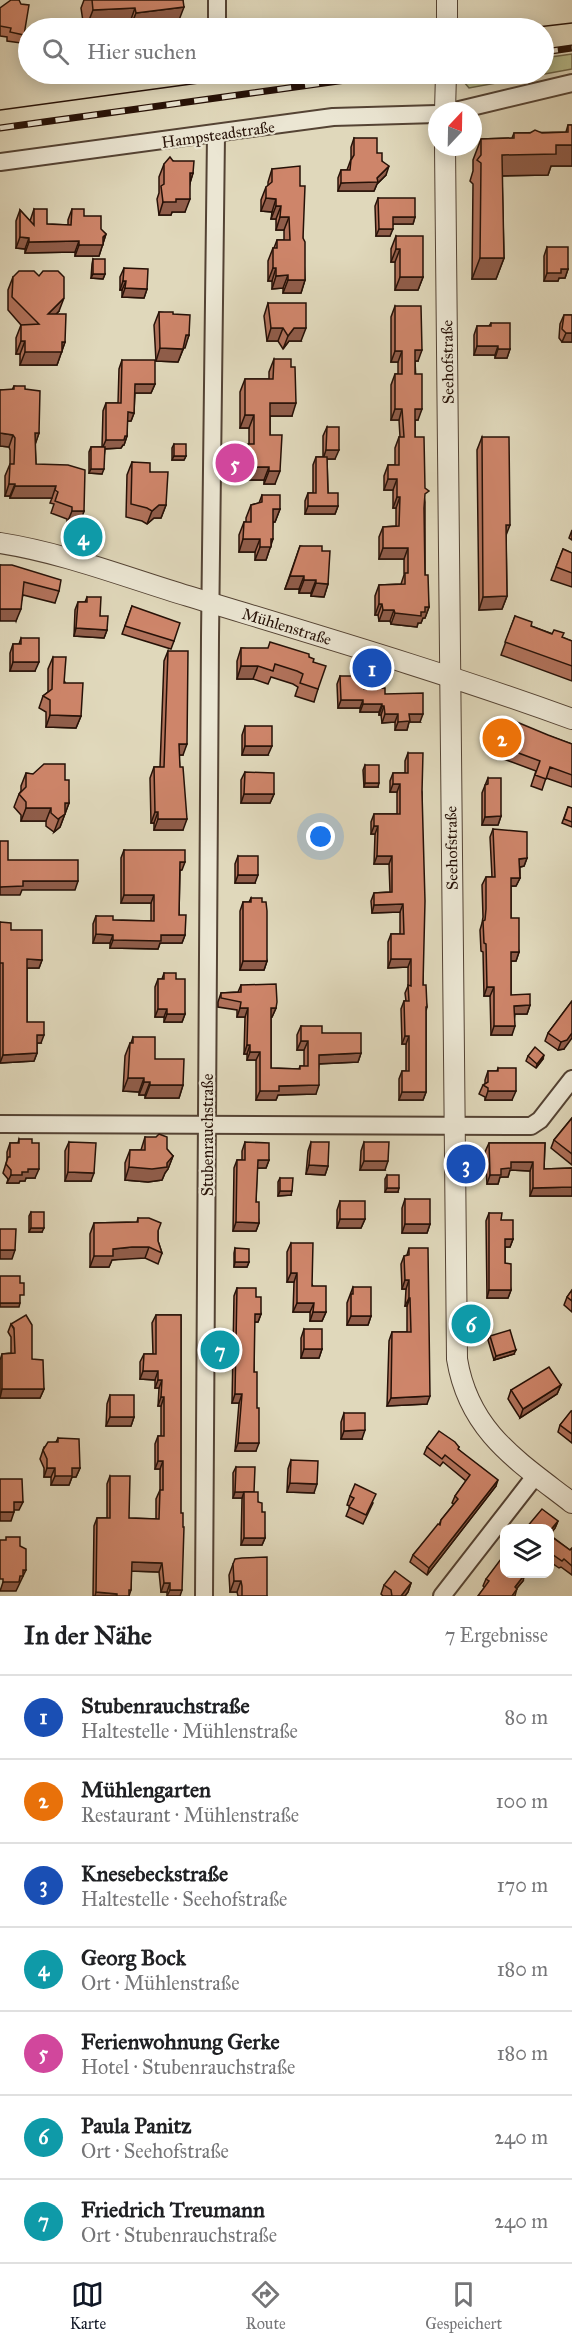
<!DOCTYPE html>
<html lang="de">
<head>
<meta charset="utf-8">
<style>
  body { margin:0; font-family:"IM FELL Great Primer",serif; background:#f6f6f6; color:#202124 }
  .controls { position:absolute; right:18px; bottom:18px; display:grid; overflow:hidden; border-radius:12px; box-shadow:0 3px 15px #0003 }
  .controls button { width:54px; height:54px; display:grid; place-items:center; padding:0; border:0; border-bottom:2px solid #e0e0e0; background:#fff; color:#202124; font:30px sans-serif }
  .compass { position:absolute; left:428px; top:102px; width:54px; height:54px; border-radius:50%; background:#fff; box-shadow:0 3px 15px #0003; rotate:22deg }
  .you { position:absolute; left:321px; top:837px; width:21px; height:21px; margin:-15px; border:4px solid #fff; border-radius:50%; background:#1a73e8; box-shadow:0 0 0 9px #1a73e833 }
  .badge { display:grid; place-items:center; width:39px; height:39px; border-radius:50%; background:#111827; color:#fff; font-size:20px; font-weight:700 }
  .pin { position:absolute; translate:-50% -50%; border:3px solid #fff; box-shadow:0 2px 6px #0006 }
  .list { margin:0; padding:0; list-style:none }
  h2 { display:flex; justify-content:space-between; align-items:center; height:78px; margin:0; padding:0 24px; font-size:26px }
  h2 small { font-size:20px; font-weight:400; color:#757577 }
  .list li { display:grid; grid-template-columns:39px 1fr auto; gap:18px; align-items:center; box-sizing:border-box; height:84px; padding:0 24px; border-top:2px solid #e0e0e0 }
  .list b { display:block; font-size:22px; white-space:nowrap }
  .list p { margin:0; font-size:20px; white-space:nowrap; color:#757577 }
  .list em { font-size:20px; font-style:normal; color:#757577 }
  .icon { flex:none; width:33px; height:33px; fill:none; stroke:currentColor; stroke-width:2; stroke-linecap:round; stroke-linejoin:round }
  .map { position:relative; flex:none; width:572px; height:1596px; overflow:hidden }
  .search { position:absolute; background:#fff; box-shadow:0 3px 15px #0003; left:18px; right:18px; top:18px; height:66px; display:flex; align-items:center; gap:15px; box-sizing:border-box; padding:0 21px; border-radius:33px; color:#757577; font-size:22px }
  .sheet { height:666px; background:#fff }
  nav { display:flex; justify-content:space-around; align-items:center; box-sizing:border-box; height:84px; border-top:2px solid #e0e0e0; background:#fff; font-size:16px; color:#757577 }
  nav a { display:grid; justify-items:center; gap:3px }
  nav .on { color:#111827 }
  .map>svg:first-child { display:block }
  .green { fill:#b7bd8d; stroke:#6e674a; stroke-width:1.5 }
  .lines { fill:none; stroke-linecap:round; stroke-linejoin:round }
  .minor-casing { stroke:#544334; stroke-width:20 }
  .tertiary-casing { stroke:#544334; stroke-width:22 }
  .minor { stroke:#ebe6d3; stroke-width:16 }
  .tertiary { stroke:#ebe6d3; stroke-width:20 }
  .tram { stroke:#261107; stroke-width:1.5 }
  .rail-casing { stroke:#261107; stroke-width:7 }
  .rail { stroke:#ebe6d3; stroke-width:4.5; stroke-dasharray:14; stroke-linecap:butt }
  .wall { fill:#b1725b; stroke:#261107; stroke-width:1.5 }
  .shaded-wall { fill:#905d4a; stroke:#261107; stroke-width:1.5 }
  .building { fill:#ce856a; stroke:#261107; stroke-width:1.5 }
  .labels { text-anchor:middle; stroke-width:4.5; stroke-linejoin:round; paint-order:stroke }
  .street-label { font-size:16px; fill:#261107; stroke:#ebe6d3 }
</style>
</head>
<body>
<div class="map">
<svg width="572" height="1596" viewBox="0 0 572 1596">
  <rect width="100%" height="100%" fill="#e0d8bb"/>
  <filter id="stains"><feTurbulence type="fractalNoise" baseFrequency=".00333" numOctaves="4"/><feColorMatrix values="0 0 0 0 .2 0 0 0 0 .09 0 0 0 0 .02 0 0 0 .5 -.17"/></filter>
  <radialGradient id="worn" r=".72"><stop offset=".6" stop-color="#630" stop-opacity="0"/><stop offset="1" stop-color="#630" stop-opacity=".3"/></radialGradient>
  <!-- green -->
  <polygon class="green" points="572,54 572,69 469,88 464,82 464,74 544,74 544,58"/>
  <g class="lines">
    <defs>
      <g id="minor">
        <polyline points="217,28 217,0"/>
        <polyline points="455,111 572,83"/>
        <polyline points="0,162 333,117 437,114"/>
        <polyline points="0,1124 531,1126 540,1120 572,1079"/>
        <polyline points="204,1596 210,637 216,135"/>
        <polyline points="442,1596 536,1475"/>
      </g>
      <g id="tertiary">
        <polyline points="447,28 447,0"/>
        <polyline points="445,111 446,74"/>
        <path d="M 445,147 L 457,1359 C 469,1432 518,1461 572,1503"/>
        <path d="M 0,543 C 64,553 125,577 188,596 C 316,635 446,673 572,719"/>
      </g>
    </defs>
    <!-- minor casing -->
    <use href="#minor" class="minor-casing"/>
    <!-- tertiary casing -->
    <use href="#tertiary" class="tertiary-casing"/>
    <!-- minor -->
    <use href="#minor" class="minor"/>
    <!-- tertiary -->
    <use href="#tertiary" class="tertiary"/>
    <!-- tram -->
    <g class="tram">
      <polyline points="529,28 572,23"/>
      <polyline points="0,110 265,74"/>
    </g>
    <defs>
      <g id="rail">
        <polyline points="544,52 572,48"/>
        <polyline points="0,128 389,74"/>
      </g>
    </defs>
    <!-- rail casing -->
    <use href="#rail" class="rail-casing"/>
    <!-- rail -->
    <use href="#rail" class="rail"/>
  </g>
  <!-- wall -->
  <g class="wall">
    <polygon points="84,0 183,0 176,28 84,28 81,8"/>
    <polygon points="0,8 24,35 21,43 7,41 7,37 0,36"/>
    <polygon points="568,125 572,125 572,166 551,166 548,175 502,176 504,258 496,279 472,279 473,184 470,181 473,171 473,160 481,139 512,138 514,133 566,132"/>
    <polygon points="354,138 377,153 382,161 386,175 377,184 374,191 338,191 338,178 341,170 347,170 351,159 351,147"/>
    <polygon points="173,161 193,173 190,183 185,212 172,212 171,215 159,215 157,199 159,193 159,177 164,164"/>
    <polygon points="272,169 300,186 305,280 301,293 283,293 283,288 272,289 272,281 268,281 268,261 273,248 274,248 277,240 284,240 284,230 276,230 276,219 271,219 272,212 261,211 261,200 266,187 268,186 268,182"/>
    <polygon points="378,198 415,217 413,224 393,224 390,236 376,236 375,206"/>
    <polygon points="34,209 47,224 68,225 68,220 72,209 84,216 106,234 99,256 75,256 75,252 25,253 25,249 16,248 16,221 20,210 30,221"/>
    <polygon points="396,236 423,277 418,290 395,290 395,262 391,262 391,249"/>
    <polygon points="547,247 568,269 565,278 559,278 558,281 544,281 544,256"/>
    <polygon points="93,259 105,274 103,279 91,278 92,264"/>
    <polygon points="124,268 147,289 144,298 122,297 122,290 120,290 120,277"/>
    <polygon points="13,277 59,311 56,314 65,342 57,365 20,365 20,354 16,354 16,338 21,325 8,310 8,290"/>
    <polygon points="268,303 301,341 289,341 283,349 278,341 267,341 264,316"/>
    <polygon points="395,306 418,361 415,361 418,420 415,420 415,437 425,502 425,575 429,607 425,618 423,618 421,623 418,623 417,627 391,624 390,621 379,621 378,615 375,615 375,596 379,585 401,584 404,575 404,559 379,559 379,537 383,527 396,526 396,508 393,508 393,490 384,490 384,476 388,465 395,465 395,448 399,437 400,437 399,420 391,420 391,385 395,374 398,374 398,362 391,362 391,317"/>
    <polygon points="159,312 173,314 189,335 178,362 156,361 154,325"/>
    <polygon points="564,315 572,315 572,342 562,342 559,338 560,324"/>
    <polygon points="491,323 510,349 507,358 495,358 495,355 474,355 474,335 477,326 489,326"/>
    <polygon points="274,359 292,416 270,416 270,435 275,484 264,484 264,480 249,480 249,469 243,469 243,457 249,444 249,428 240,428 240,392 245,379 269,379 269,372"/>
    <polygon points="122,360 155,384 151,393 135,393 134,413 131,421 127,421 127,436 124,445 123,445 121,448 105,449 102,474 89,473 89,452 91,447 102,447 103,411 106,403 118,403 119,369"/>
    <polygon points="14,386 25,389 39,433 35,444 36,464 84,511 80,523 67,523 67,519 51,513 54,504 50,503 52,498 10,498 10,496 5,496 5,476 10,464 10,450 9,447 0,446 0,390 12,390"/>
    <polygon points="327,427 335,459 327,459 328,493 338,506 335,514 305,514 305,501 308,493 313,493 313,465 316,457 323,457 323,436"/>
    <polygon points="482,437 506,535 507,596 502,609 479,610 477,450"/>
    <polygon points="174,444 186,456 184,460 172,460 172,448"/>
    <polygon points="132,462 150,472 166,505 161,518 154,518 147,524 142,521 126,517 127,475"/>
    <polygon points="262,495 280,509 275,522 273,522 271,545 266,560 255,560 255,552 239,552 239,535 244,522 246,522 246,518 251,505 259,503"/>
    <polygon points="572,530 572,540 569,538"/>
    <polygon points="300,546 322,551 328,584 324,597 311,596 311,593 299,593 299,589 285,589"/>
    <polygon points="563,549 572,553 572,587 551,580"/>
    <polygon points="0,565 59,591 55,603 23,595 16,621"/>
    <polygon points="87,597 100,616 107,630 104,638 74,636 75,610 78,602 85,602"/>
    <polygon points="132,606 174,641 171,649 122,634"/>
    <polygon points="515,616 531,626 572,641 572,681 501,655"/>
    <polygon points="21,638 35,671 10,671 10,653 13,644 19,644"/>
    <polygon points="241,648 309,657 313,662 318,689 314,702 295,696 298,687 293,684 271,677 268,684 253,679 237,679 237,661"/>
    <polygon points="168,651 183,755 179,755 183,830 154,830 154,823 151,823 150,778 154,767 160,767 164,661"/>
    <polygon points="53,657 81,716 76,728 46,727 46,712 39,708 43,696 48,692 48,669"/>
    <polygon points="340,676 364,689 385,694 420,722 409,722 407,730 395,730 395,722 382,723 381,715 379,715 379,712 360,712 360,708 338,708 337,684"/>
    <polygon points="504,720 572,744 572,787 546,778 542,790 531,786 536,771 493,755"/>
    <polygon points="245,726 268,755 242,755 242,735"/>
    <polygon points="408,753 422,792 423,985 427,1007 426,1011 426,1092 423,1100 399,1100 399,1079 402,1071 406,1071 406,1044 402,1044 401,1009 404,1001 406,1001 405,993 408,986 408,967 388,968 388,942 391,934 400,934 400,912 372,913 371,901 374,893 390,892 389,864 374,864 375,834 371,834 371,822 374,814 397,814 397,792 390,792 390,781 393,773 405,773 405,761"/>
    <polygon points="365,765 378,787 364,787 363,770"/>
    <polygon points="245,772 274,794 270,803 241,803 241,780"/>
    <polygon points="26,773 65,780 69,803 60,827 54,832 46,826 46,821 21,821 21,815 14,807 19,794 21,791 21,786"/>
    <polygon points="488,778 501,816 498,825 482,825 482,793"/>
    <polygon points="568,807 572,808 572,827 562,823"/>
    <polygon points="493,829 527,858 524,866 520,867 520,878 516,886 511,886 511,918 519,952 516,961 511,961 511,995 530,1005 527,1014 515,1014 512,1035 491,1035 490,996 484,996 483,952 481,951 480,930 482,923 483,917 482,885 486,877 492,877 490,837"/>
    <polygon points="124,850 182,870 180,870 179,915 185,935 182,943 160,943 158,949 110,948 110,943 93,943 93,924 96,916 113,920 151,921 151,903 121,903 121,858"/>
    <polygon points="238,856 255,883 235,883 235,864"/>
    <polygon points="251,898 267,961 264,970 240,970 240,911 243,902 249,902"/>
    <polygon points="0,922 11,930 42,960 39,968 27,968 27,1022 41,1043 37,1043 37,1053 34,1061 0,1063"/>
    <polygon points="164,973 176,979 185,1014 182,1022 164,1022 164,1017 155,1017 155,987 158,979 162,979"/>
    <polygon points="241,985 276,1008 272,1017 271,1017 271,1068 299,1069 300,1066 304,1066 304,1050 297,1050 297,1035 301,1026 322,1033 361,1053 358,1062 319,1064 316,1094 278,1095 276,1100 256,1100 256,1060 247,1060 247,1054 244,1054 245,1017 237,1017 237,1010 218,1007 218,1002 221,993 238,992"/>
    <polygon points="572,1001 564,1049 558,1050 545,1041 548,1033"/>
    <polygon points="133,1037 155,1059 183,1085 179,1098 145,1098 145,1095 139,1095 139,1092 123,1091 125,1056 130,1043 131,1043"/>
    <polygon points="528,1056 543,1059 536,1068 526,1061"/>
    <polygon points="498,1068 512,1100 485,1100 485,1097 479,1094 483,1085 485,1084 485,1080 488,1071 497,1071"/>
    <polygon points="572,1118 572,1165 551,1148 554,1140"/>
    <polygon points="145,1137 167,1149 173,1156 168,1169 165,1173 162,1180 148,1182 125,1180 125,1163 130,1150 141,1150"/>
    <polygon points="19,1139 35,1178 26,1178 25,1181 20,1181 19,1183 7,1183 8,1179 3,1173 7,1160 7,1152 10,1143 18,1143"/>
    <polygon points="69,1142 91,1181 65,1181 65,1151"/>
    <polygon points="245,1142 269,1160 266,1168 257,1168 256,1202 259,1223 256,1231 233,1231 234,1168 237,1160 242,1160 242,1151"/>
    <polygon points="311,1142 328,1166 325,1175 306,1174 308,1151"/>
    <polygon points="364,1142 385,1170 360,1170 361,1151"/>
    <polygon points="489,1143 545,1143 544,1169 572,1168 572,1196 530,1196 530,1171 510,1170 508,1177 500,1177 498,1184 487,1184 485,1152"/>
    <polygon points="387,1175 398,1192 385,1192 385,1179"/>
    <polygon points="280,1178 291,1195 278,1196 278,1182"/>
    <polygon points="405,1199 430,1224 427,1233 402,1233 402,1208"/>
    <polygon points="340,1201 365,1219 361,1228 337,1228 337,1210"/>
    <polygon points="31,1212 42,1232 29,1232 29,1216"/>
    <polygon points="489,1213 501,1220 513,1239 510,1247 505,1247 505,1263 511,1290 508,1298 487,1298 486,1221"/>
    <polygon points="138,1218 158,1231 158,1241 162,1253 158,1264 145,1258 128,1258 112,1260 109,1267 90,1267 90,1234 94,1223 137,1222"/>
    <polygon points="291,1243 326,1312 322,1321 310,1321 310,1312 293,1312 294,1282 287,1282 287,1252"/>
    <polygon points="235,1248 249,1262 247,1267 234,1267 234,1253"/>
    <polygon points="409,1248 427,1404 387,1406 389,1341 392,1332 407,1332 407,1306 405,1306 406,1289 402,1289 401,1264 404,1256 407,1255"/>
    <polygon points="353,1287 371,1316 368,1325 347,1325 347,1303"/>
    <polygon points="237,1288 256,1297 261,1314 258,1322 254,1322 254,1372 256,1451 235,1451 239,1403 232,1403 234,1296"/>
    <polygon points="572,1290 572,1312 564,1305 567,1297"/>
    <polygon points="156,1315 181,1315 180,1596 167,1596 167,1592 161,1592 159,1572 131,1571 131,1590 129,1596 93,1596 94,1526 97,1518 107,1518 107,1484 110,1476 129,1518 156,1519 156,1499 160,1490 160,1469 155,1469 155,1444 158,1436 161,1436 161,1406 158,1406 159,1388 155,1388 155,1380 140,1379 140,1362 144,1354 153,1354 152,1323"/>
    <polygon points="11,1324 32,1359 44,1389 40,1398 0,1398 0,1360 2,1354 11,1353 11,1337 8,1332"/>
    <polygon points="304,1329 322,1349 319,1358 301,1358 301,1338"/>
    <polygon points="490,1336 514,1354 494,1360 488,1340"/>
    <polygon points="561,1385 557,1394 520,1418 508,1399 511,1390"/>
    <polygon points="110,1395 134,1417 131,1426 106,1426 107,1404"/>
    <polygon points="572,1411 572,1443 558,1432 560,1425"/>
    <polygon points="344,1413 362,1439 341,1439 341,1422"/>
    <polygon points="58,1438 80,1468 76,1477 72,1477 69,1485 51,1485 51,1477 44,1477 44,1468 40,1459 44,1447 56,1442"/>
    <polygon points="427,1447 459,1447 458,1449 496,1486 427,1575 410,1562 413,1555 439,1525 441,1520 454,1504 452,1503 455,1496 466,1481 443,1462 440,1466 424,1454"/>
    <polygon points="291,1460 314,1493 287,1492 288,1469"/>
    <polygon points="236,1467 254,1492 262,1512 265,1538 262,1545 241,1545 242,1498 233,1498 233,1473"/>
    <polygon points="350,1496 373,1503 363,1524 346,1516 350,1506 347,1505"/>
    <polygon points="558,1521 555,1528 550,1535 570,1550 572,1548 572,1575 561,1567 559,1568 549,1561 549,1528"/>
    <polygon points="233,1564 267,1596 238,1596 237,1592 230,1592 229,1575"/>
    <polygon points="486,1579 523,1581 517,1588 515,1596 478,1596 485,1587 483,1586"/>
    <polygon points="411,1583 408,1592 405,1596 383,1596 381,1594 384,1585"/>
  </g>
  <!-- shaded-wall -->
  <g class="shaded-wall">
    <polygon points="184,7 176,28 130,28 136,13"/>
    <polygon points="135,8 128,28 86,28 93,10"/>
    <polygon points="556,145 572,145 572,166 551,166 548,175 494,176 502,155"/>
    <polygon points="389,166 386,175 377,184 374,191 338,191 341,183 377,178"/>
    <polygon points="190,173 193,173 189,186"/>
    <polygon points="266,198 276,199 272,212 261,211"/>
    <polygon points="176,199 190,199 185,212 172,212 171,215 159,215 163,202"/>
    <polygon points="276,206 281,206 276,219 271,219"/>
    <polygon points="280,217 289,217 284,230 276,230"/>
    <polygon points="393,217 415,217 413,224 390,224"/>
    <polygon points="379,229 393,229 390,236 376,236"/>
    <polygon points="106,234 99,256 75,256 79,245 103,237"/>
    <polygon points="20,237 29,238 25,249 16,248"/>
    <polygon points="79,241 75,252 25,253 29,242"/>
    <polygon points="396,249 400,249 395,262 391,262"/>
    <polygon points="480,258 504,258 496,279 472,279"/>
    <polygon points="273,268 276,268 272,281 268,281"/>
    <polygon points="561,269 568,269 565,278 559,278 558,281 544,281 547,273"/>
    <polygon points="93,274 105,274 103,279 91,278"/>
    <polygon points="288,275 283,288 272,289 276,276"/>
    <polygon points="400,277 423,277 418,290 395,290"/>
    <polygon points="288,280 305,280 301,293 283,293"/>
    <polygon points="123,281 126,281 122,290 120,290"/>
    <polygon points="125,288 147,289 144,298 122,297"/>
    <polygon points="64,298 59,311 44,327 48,314"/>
    <polygon points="271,328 283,328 278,341 267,341"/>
    <polygon points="294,328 306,328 301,341 289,341 283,349 288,336"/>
    <polygon points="566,333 572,333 572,342 562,342"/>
    <polygon points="186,335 189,335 185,348 181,348"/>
    <polygon points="21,341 25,341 20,354 16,354"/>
    <polygon points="62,342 65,342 57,365 20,365 25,352"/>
    <polygon points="477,346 498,346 495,355 474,355"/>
    <polygon points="160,348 183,349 178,362 156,361"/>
    <polygon points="498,349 510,349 507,358 495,358"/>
    <polygon points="415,350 422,350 418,361 411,361"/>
    <polygon points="395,351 402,351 398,362 391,362"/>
    <polygon points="135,384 155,384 151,393 132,393"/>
    <polygon points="270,403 296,403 292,416 265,416"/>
    <polygon points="395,409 402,409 399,420 391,420"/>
    <polygon points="415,409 422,409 418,420 411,420"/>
    <polygon points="128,412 134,413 131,421 124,421"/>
    <polygon points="245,415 254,415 249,428 240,428"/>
    <polygon points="0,433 13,435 9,447 0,446"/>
    <polygon points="35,433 39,433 35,445"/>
    <polygon points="125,436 127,436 124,445 123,445 121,448 102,449 106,440"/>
    <polygon points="326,450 339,450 335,459 323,459"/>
    <polygon points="174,456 186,456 184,460 172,460"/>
    <polygon points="248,456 254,456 249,469 243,469"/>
    <polygon points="253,467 269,467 264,480 249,480"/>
    <polygon points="91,469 104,469 102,474 89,473"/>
    <polygon points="269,471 280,471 275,484 264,484"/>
    <polygon points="388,479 397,479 393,490 384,490"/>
    <polygon points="9,484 15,484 10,496 5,496"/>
    <polygon points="15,486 56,486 52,498 10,498"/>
    <polygon points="397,497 400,497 396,508 393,508"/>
    <polygon points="159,505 166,505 161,518 154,518 147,524 152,511"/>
    <polygon points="308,506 338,506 335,514 305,514"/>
    <polygon points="273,509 280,509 275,522 269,522"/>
    <polygon points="72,511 84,511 80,523 67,523"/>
    <polygon points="506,525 510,525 505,538"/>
    <polygon points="243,539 260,539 255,552 239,552"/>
    <polygon points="271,539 273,539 266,560 255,560 260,547"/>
    <polygon points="383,548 408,548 404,559 379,559"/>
    <polygon points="290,576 304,576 299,589 285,589"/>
    <polygon points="304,580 316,580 311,593 299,593"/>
    <polygon points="316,583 328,584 324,597 311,596"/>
    <polygon points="507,596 502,609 479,610 483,597"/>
    <polygon points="379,604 382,604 378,615 375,615"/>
    <polygon points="425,607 429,607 425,618 423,618 421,623 418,623 417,627 391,624 395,613 421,612"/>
    <polygon points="0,609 21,609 16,621 0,621"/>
    <polygon points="383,610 394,610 390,621 379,621"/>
    <polygon points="76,628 107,630 104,638 74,636"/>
    <polygon points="13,662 39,662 35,671 10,671"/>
    <polygon points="241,666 258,666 253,679 237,679"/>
    <polygon points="341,700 363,700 360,708 338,708"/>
    <polygon points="363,704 382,704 379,712 360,712"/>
    <polygon points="382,706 384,706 381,715 379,715"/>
    <polygon points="385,714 398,714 395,722 382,723"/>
    <polygon points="409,714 423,714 420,722 409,722 407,730 395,730 398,722"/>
    <polygon points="50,715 81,716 76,728 46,727"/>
    <polygon points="179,744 187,744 183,755 176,755"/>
    <polygon points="245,746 272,746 268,755 242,755"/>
    <polygon points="365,783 379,783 378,787 364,787"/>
    <polygon points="393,784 400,784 397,792 390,792"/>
    <polygon points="244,794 274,794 270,803 241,803"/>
    <polygon points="65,803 69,803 60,827 54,832"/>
    <polygon points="26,808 51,808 46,821 21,821"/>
    <polygon points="155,812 158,812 154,823 151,823"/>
    <polygon points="501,816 498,825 482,825 485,817"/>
    <polygon points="158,819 187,819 183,830 154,830"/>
    <polygon points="374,826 378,826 375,834 371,834"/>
    <polygon points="377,856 392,856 389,864 374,864"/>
    <polygon points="527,858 524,866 516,868 519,859"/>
    <polygon points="180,862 185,862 182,870 177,870"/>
    <polygon points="238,875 258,875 255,883 235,883"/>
    <polygon points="511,878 520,878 516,886 508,886"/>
    <polygon points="23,881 78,881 75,890 22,890 20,895 0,895 0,887"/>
    <polygon points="124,895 154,895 151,903 121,903"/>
    <polygon points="403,904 400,912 372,913 374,905"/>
    <polygon points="96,934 113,935 110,943 93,943"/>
    <polygon points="161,935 185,935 182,943 160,943 158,949 110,948 113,940"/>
    <polygon points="511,952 519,952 516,961 508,961"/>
    <polygon points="27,959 42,960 39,968 24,968"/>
    <polygon points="391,959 411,959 408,967 388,968"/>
    <polygon points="243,961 267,961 264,970 240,970"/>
    <polygon points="487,987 494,987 490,996 484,996"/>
    <polygon points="530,1005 527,1014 511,1014 514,1006"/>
    <polygon points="240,1008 248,1008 245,1017 237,1017"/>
    <polygon points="271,1008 276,1008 272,1017 268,1017"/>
    <polygon points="158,1009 167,1009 164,1017 155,1017"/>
    <polygon points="167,1014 185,1014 182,1022 164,1022"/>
    <polygon points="494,1026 515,1026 512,1035 491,1035"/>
    <polygon points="572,1033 572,1038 564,1049 558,1050 561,1042"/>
    <polygon points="37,1035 44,1035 41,1043 35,1043"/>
    <polygon points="405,1036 409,1036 406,1044 402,1044"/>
    <polygon points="301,1041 308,1041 304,1050 297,1050"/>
    <polygon points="247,1045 250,1045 247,1054 244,1054"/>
    <polygon points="250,1052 260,1052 256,1060 247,1060"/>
    <polygon points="37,1053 34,1061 0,1063 3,1055"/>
    <polygon points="361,1053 358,1062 316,1064 319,1055"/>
    <polygon points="544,1055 543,1059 536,1068 537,1064"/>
    <polygon points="128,1078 144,1078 139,1092 123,1091"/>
    <polygon points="144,1082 150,1082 145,1095 139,1095"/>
    <polygon points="150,1085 183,1085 179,1098 145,1098"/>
    <polygon points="319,1085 316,1094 278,1095 276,1100 256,1100 260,1091 279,1086"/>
    <polygon points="488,1091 516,1091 512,1100 485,1100"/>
    <polygon points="402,1092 426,1092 423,1100 399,1100"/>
    <polygon points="173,1156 168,1169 165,1173 162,1180 148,1182 125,1180 129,1167"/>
    <polygon points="258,1160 269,1160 266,1168 255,1168"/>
    <polygon points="364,1161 388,1161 385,1170 360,1170"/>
    <polygon points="511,1162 533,1162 530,1171 510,1170 508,1177 500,1177 498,1184 487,1184 490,1175"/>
    <polygon points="309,1165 328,1166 325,1175 306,1174"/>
    <polygon points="28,1169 39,1169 35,1178 26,1178 25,1181 20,1181 19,1183 7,1183 11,1175 22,1172"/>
    <polygon points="68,1172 94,1173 91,1181 65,1181"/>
    <polygon points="572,1187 572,1196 530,1196 533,1188"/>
    <polygon points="387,1188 399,1188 398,1192 385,1192"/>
    <polygon points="280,1191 292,1191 291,1195 278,1196"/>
    <polygon points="340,1219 365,1219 361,1228 337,1228"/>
    <polygon points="236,1222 259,1223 256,1231 233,1231"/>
    <polygon points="405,1224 430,1224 427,1233 402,1233"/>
    <polygon points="31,1228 44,1228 42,1232 29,1232"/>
    <polygon points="505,1239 513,1239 510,1247 502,1247"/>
    <polygon points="132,1247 149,1247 145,1258 112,1260 109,1267 90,1267 94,1256 113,1249"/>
    <polygon points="0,1250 15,1250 12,1259 0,1259"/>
    <polygon points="235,1262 249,1262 247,1267 234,1267"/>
    <polygon points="291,1273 297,1273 294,1282 287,1282"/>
    <polygon points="405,1280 409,1280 406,1289 402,1289"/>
    <polygon points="489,1290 511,1290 508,1298 487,1298"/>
    <polygon points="409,1298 410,1298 407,1306 405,1306"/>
    <polygon points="0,1303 20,1303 19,1307 0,1307"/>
    <polygon points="297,1303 314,1303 310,1312 293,1312"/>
    <polygon points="313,1312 326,1312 322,1321 310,1321"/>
    <polygon points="255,1314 261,1314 258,1322 252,1322"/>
    <polygon points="351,1316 371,1316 368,1325 347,1325"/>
    <polygon points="304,1349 322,1349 319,1358 301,1358"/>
    <polygon points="516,1350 514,1354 494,1360 496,1356"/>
    <polygon points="143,1371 158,1371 155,1380 140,1379"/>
    <polygon points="158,1380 162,1380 159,1388 155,1388"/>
    <polygon points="561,1385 557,1394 520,1418 523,1409"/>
    <polygon points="2,1389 44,1389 40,1398 0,1398"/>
    <polygon points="235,1394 242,1394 239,1403 232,1403"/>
    <polygon points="430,1396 427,1404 387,1406 391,1398"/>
    <polygon points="161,1397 164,1397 161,1406 158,1406"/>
    <polygon points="110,1417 134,1417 131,1426 106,1426"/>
    <polygon points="365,1430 362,1439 341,1439 344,1431"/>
    <polygon points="238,1443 259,1443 256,1451 235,1451"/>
    <polygon points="158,1461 163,1461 160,1469 155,1469"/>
    <polygon points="47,1468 55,1468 51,1477 44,1477"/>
    <polygon points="72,1468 80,1468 76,1477 72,1477 69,1485 51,1485 55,1476"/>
    <polygon points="498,1480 496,1486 427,1575 429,1568"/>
    <polygon points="290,1483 317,1484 314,1493 287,1492"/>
    <polygon points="235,1492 244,1492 242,1498 233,1498"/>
    <polygon points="14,1502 23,1502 19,1510 10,1510"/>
    <polygon points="0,1512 14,1512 11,1521 0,1521"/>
    <polygon points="558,1521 555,1528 549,1535 549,1532"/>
    <polygon points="244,1538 265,1538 262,1545 241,1545"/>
    <polygon points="132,1562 162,1563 159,1572 128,1571"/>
    <polygon points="23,1570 26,1570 16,1591 0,1591 3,1582 20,1576"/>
    <polygon points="525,1574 523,1581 512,1594 515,1587"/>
    <polygon points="234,1581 241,1581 237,1592 230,1592"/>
    <polygon points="164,1583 170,1583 167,1592 161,1592"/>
    <polygon points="411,1583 408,1592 405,1596 401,1596"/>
    <polygon points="170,1590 182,1590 180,1596 167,1596"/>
    <polygon points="96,1592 117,1594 116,1596 95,1596"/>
  </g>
  <!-- building -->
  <g class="building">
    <polygon points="11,0 19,0 21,4 29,5 24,35 10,32 11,28 0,26 0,8"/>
    <polygon points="92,0 183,0 184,7 136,13 135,8 93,10"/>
    <polygon points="568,125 572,125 572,145 556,145 556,154 502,155 504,258 480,258 481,163 477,160 481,155 481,139 514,138 514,133 530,133 535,130 542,133 568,132"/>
    <polygon points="354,138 377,138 377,153 382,153 382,161 389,166 377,178 378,182 341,183 341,170 350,170 351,160 354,155"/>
    <polygon points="170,157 173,161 194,161 193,173 190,173 190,199 176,199 176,202 163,202 161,186 164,184 164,164"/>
    <polygon points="300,166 300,186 305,186 303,238 305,242 305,280 288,280 288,275 276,276 276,268 273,268 273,248 277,248 277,240 290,240 289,217 280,217 281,206 276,206 276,199 266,198 266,187 272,182 272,169"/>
    <polygon points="378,198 415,198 415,217 393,217 393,229 379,229"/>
    <polygon points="34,209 47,209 47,224 71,225 72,209 84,209 84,216 101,216 101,229 106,234 103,237 103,245 79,245 79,241 29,242 29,238 20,237 20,210 34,225"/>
    <polygon points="396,236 423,236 423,277 400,277 400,249 396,249"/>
    <polygon points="547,247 568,247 568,269 561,269 561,273 547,273"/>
    <rect x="93" y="259" width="12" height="15"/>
    <polygon points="124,268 148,269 147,289 125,288 126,281 123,281"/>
    <polygon points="19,271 34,271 39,276 43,271 58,271 64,277 64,298 48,314 66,314 65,342 62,342 62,352 25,352 25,341 21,341 21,325 39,324 12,297 13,277"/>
    <polygon points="268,303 306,303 306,328 294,328 288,336 283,328 271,328"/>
    <polygon points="395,306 421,306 422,350 415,350 415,374 422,374 422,409 415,409 415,437 424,437 425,488 429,491 425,494 424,508 425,575 428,575 429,607 425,607 425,612 421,612 421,616 395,613 394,610 383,610 382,604 379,604 379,585 405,584 405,573 408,573 408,548 383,548 383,527 399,526 400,497 397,497 397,479 388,479 388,465 399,465 399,437 404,437 402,409 395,409 395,374 402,374 402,351 395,351"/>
    <polygon points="159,312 173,312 173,314 190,315 189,335 186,335 183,349 160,348"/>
    <polygon points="564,315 572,315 572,333 566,333 562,329"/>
    <polygon points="491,323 510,323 510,349 498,349 498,346 477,346 477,326 491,326"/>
    <polygon points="274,359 291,359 291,367 295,367 296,403 270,403 270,435 282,435 280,471 269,471 269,467 253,467 254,456 248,456 248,444 254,444 254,415 245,415 245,379 273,379"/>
    <polygon points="122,360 155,360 155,384 135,384 134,413 128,412 127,436 125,436 124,440 106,440 106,403 121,403"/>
    <polygon points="14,386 25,386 25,389 40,391 39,433 35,433 36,464 68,465 85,470 84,511 72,511 72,507 55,501 58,492 55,490 56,486 15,486 15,484 9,484 10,464 14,464 15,438 13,435 0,433 0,390 14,389"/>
    <polygon points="327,427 339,427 339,450 326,450"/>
    <polygon points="482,437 509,437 510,525 506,525 507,596 483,597"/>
    <rect x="174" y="444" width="12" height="12"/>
    <polygon points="91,447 105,447 104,469 91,469"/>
    <polygon points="316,457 327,457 328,493 338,493 338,506 308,506 308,493 316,493"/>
    <polygon points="132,462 150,463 150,472 168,472 166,505 159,505 152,511 147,508 131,504"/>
    <polygon points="262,495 280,495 280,509 273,509 273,539 271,539 271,547 260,547 260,539 243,539 244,522 251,522 251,505 262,502"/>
    <polygon points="300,546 322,546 322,551 330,551 328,584 316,583 316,580 304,580 304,576 290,576"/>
    <polygon points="563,549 572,553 572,573 556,567"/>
    <polygon points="0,565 12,565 61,580 59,591 24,582 21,609 0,609"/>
    <polygon points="87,597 101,597 100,616 108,616 107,630 76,628 78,602 87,602"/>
    <polygon points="132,606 180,623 174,641 125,626"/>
    <polygon points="515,616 532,622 531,626 552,634 554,630 564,633 562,637 572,641 572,666 505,642"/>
    <polygon points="21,638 39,638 39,662 13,662 13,644 21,644"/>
    <polygon points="270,642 309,654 309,657 314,659 313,662 326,666 318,689 300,683 303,674 297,671 275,664 273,671 258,666 241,666 241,648 268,648"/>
    <polygon points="168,651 188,651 187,744 179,744 180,767 183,767 187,819 158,819 158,812 155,812 154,767 164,767"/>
    <polygon points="53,657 66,657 64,683 83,683 81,716 50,715 50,700 43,696 52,689"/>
    <polygon points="340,676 364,676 364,689 385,688 385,694 423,693 423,714 409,714 410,721 398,722 398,714 385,714 384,706 382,706 382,704 363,704 363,700 341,700"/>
    <polygon points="507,718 548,735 572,744 572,775 550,767 546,779 535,775 540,761 497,745 504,720"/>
    <rect x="245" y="726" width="27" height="20"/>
    <polygon points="408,753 423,753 422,792 425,901 423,985 426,985 427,1007 426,1007 426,1092 402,1092 402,1071 409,1071 409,1036 405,1036 404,1001 409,1001 408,985 411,986 411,959 391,959 391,934 404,934 403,904 374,905 374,893 392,892 392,856 377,856 378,826 374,826 374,814 400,814 400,784 393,784 393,773 408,773"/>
    <polygon points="44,764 65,764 65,780 69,780 69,803 65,803 65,814 58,819 51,813 51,808 26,808 26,802 19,794 26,787 26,773 33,774"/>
    <rect x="365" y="765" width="14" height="18"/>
    <polygon points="245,772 274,773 274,794 244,794"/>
    <polygon points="488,778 501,778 501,816 485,817 485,785 488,784"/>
    <polygon points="568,807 572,808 572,822 564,819"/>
    <polygon points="493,829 527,832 527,858 519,859 520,878 511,878 511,918 519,918 519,952 511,952 511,995 530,994 530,1005 514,1006 515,1026 494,1026 494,987 487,987 486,944 484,943 483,921 485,920 486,909 486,877 495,877"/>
    <polygon points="0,841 8,841 8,860 78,860 78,881 23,881 23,886 0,887"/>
    <polygon points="124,850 185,850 185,862 180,862 179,915 186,915 185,935 161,935 161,941 113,940 113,935 96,934 96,916 113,916 113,920 154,921 154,895 124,895"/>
    <rect x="238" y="856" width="20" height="19"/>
    <polygon points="251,898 262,898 262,902 266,902 267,911 267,961 243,961 243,902 251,902"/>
    <polygon points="0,922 11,923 11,930 42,930 42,960 27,959 27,1022 44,1022 44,1035 37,1035 37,1053 3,1055 3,963 0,963"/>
    <polygon points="164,973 176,973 176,979 185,979 185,1014 167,1014 167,1009 158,1009 158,979 164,979"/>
    <polygon points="276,984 277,1002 276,1008 271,1008 271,1068 300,1069 300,1066 308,1066 308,1041 301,1041 301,1026 322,1026 322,1033 361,1033 361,1053 319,1055 319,1085 279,1086 279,1091 260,1091 260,1052 250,1052 250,1045 247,1045 248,1008 240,1008 241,1002 221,998 221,993 241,992 241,985"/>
    <polygon points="572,1001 572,1033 567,1040 561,1042 548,1033"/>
    <polygon points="133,1037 155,1037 155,1059 184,1059 183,1085 150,1085 150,1082 144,1082 144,1078 128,1078 130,1043 133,1043"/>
    <polygon points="535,1047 544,1055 537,1064 528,1056"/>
    <polygon points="498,1068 516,1068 516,1091 488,1091 488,1088 483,1085 488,1082 488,1071 498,1071"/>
    <polygon points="572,1118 572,1154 554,1140"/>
    <polygon points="159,1134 167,1137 167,1149 173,1156 167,1163 167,1167 152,1169 129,1167 130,1150 145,1150 145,1137 156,1137"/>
    <polygon points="19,1139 32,1139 32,1143 39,1143 39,1169 28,1169 28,1172 22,1172 22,1175 11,1175 11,1170 6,1164 8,1157 10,1157 10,1143 19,1143"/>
    <polygon points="69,1142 96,1143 94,1173 68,1172"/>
    <polygon points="245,1142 269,1143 269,1160 258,1160 256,1202 259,1202 259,1223 236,1222 237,1160 245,1160"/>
    <polygon points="311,1142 329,1142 328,1166 309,1165"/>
    <polygon points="364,1142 389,1142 388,1161 364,1161"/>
    <polygon points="489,1143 545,1143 544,1169 572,1168 572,1187 533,1188 533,1162 511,1162 511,1168 501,1169 501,1175 490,1175"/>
    <rect x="387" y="1175" width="12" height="13"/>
    <polygon points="280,1178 293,1178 292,1191 280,1191"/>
    <rect x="405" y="1199" width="25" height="25"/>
    <rect x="340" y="1201" width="25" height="18"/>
    <rect x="31" y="1212" width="13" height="16"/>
    <polygon points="489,1213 502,1213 501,1220 513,1220 513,1239 505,1239 505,1263 511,1264 511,1290 489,1290"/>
    <polygon points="138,1218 149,1218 161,1223 158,1231 158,1241 162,1253 149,1247 132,1247 113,1249 113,1256 94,1256 94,1223 138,1222"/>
    <polygon points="0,1229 16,1229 15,1250 0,1250"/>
    <polygon points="291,1243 313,1243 312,1286 326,1286 326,1312 313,1312 314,1303 297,1303 297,1273 291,1273"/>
    <polygon points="235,1248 249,1249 249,1262 235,1262"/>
    <polygon points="409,1248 428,1248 430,1396 391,1398 392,1332 411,1332 410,1298 409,1298 409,1280 405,1280 404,1256 409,1255"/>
    <polygon points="0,1276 20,1276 20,1283 24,1283 24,1295 20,1295 20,1303 0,1303"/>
    <polygon points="353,1287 371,1287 371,1316 351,1316 351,1294 353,1294"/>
    <polygon points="237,1288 256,1288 256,1297 261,1297 261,1314 255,1314 254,1372 257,1372 257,1408 259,1408 259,1443 238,1443 242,1394 235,1394"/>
    <polygon points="572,1290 572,1301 567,1297"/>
    <polygon points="26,1315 32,1325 32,1359 43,1360 44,1389 2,1389 2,1354 15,1353 14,1328 11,1324"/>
    <polygon points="156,1315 181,1315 181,1513 183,1513 183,1527 184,1527 182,1590 170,1590 170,1583 164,1583 162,1563 132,1562 131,1590 129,1590 129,1596 117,1596 117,1594 96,1592 97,1518 110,1518 110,1476 130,1476 129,1518 159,1519 160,1490 163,1490 163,1461 158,1461 158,1436 164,1436 164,1397 161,1397 162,1380 158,1380 158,1371 143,1371 144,1354 156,1354"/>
    <rect x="304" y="1329" width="18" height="20"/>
    <polygon points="510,1330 516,1350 496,1356 490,1336"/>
    <polygon points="549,1367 561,1385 523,1409 511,1390"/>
    <rect x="110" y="1395" width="24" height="22"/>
    <polygon points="571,1411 572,1411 572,1434 560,1425"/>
    <polygon points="344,1413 365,1413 365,1430 344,1431"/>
    <polygon points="439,1431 455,1442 459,1447 458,1449 498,1480 429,1568 413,1555 438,1524 440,1525 441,1520 458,1499 455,1496 470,1475 445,1455 442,1459 427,1447"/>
    <polygon points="58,1438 79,1439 80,1468 72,1468 72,1476 55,1476 55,1468 47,1468 47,1459 43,1450 48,1442 58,1442"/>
    <polygon points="291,1460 318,1461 317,1484 290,1483"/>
    <polygon points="236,1467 255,1467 254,1492 235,1492"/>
    <polygon points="0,1479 22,1479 23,1502 14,1502 14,1512 0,1512"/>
    <polygon points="355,1484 376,1494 366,1515 349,1507 354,1498 350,1496"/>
    <polygon points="244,1492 258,1492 258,1502 262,1503 262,1512 265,1512 265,1538 244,1538"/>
    <polygon points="542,1509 558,1521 549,1532 549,1528 526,1528"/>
    <polygon points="549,1535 570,1550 572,1548 572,1566 564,1559 562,1561 549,1552"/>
    <polygon points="6,1537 20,1537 20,1546 26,1549 26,1570 23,1570 23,1576 20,1576 19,1582 3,1582 3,1579 0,1579 0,1540 6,1540"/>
    <polygon points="504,1555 504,1574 525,1574 515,1587 517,1589 512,1596 478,1596 489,1581 486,1579"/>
    <polygon points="267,1557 267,1596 242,1596 242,1586 241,1581 234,1581 233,1564 235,1559 242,1558"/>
    <polygon points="395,1571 411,1583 401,1596 392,1596 391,1590 384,1585"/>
  </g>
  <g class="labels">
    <!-- street labels -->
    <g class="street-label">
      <text transform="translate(218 134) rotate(-8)" y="6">Hampsteadstraße</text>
      <text transform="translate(447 362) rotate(-91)" y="6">Seehofstraße</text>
      <text transform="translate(287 626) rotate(17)" y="6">Mühlenstraße</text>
      <text transform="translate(451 848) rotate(-91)" y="6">Seehofstraße</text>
      <text transform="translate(207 1135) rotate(-90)" y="6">Stubenrauchstraße</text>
    </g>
  </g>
  <rect width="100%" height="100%" filter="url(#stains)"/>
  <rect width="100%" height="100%" fill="url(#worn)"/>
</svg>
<div class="controls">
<button><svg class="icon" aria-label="layers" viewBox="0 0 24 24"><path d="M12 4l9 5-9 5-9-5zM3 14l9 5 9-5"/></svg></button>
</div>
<svg class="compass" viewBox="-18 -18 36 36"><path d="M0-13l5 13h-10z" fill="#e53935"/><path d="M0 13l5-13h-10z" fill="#757577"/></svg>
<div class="you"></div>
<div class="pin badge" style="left:372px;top:668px;background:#1a4fb4">1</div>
<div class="pin badge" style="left:502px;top:738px;background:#e8710a">2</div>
<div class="pin badge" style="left:466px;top:1164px;background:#1a4fb4">3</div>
<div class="pin badge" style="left:83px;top:537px;background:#0f9aa8">4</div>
<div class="pin badge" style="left:235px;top:463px;background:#d1479c">5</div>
<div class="pin badge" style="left:471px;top:1324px;background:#0f9aa8">6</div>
<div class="pin badge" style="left:220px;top:1350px;background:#0f9aa8">7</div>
<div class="search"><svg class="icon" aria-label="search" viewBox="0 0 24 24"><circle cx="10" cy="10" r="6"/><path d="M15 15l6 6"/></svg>Hier suchen</div>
</div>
<section class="sheet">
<h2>In der Nähe<small>7 Ergebnisse</small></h2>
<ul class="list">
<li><span class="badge" style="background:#1a4fb4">1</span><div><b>Stubenrauchstraße</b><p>Haltestelle · Mühlenstraße</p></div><em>80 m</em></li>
<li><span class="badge" style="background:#e8710a">2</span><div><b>Mühlengarten</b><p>Restaurant · Mühlenstraße</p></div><em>100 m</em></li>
<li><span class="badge" style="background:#1a4fb4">3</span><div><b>Knesebeckstraße</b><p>Haltestelle · Seehofstraße</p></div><em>170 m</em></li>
<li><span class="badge" style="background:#0f9aa8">4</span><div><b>Georg Bock</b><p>Ort · Mühlenstraße</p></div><em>180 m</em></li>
<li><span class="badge" style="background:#d1479c">5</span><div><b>Ferienwohnung Gerke</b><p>Hotel · Stubenrauchstraße</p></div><em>180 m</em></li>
<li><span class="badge" style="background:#0f9aa8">6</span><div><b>Paula Panitz</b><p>Ort · Seehofstraße</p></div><em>240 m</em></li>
<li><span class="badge" style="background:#0f9aa8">7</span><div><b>Friedrich Treumann</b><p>Ort · Stubenrauchstraße</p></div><em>240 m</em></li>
</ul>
</section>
<nav>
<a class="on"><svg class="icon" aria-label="map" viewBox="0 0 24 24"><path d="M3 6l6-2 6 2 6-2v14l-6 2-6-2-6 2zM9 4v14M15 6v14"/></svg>Karte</a>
<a><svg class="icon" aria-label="directions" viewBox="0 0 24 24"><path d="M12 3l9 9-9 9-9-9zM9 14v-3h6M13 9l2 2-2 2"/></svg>Route</a>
<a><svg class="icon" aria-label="saved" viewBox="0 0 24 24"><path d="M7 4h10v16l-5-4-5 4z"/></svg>Gespeichert</a>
</nav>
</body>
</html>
